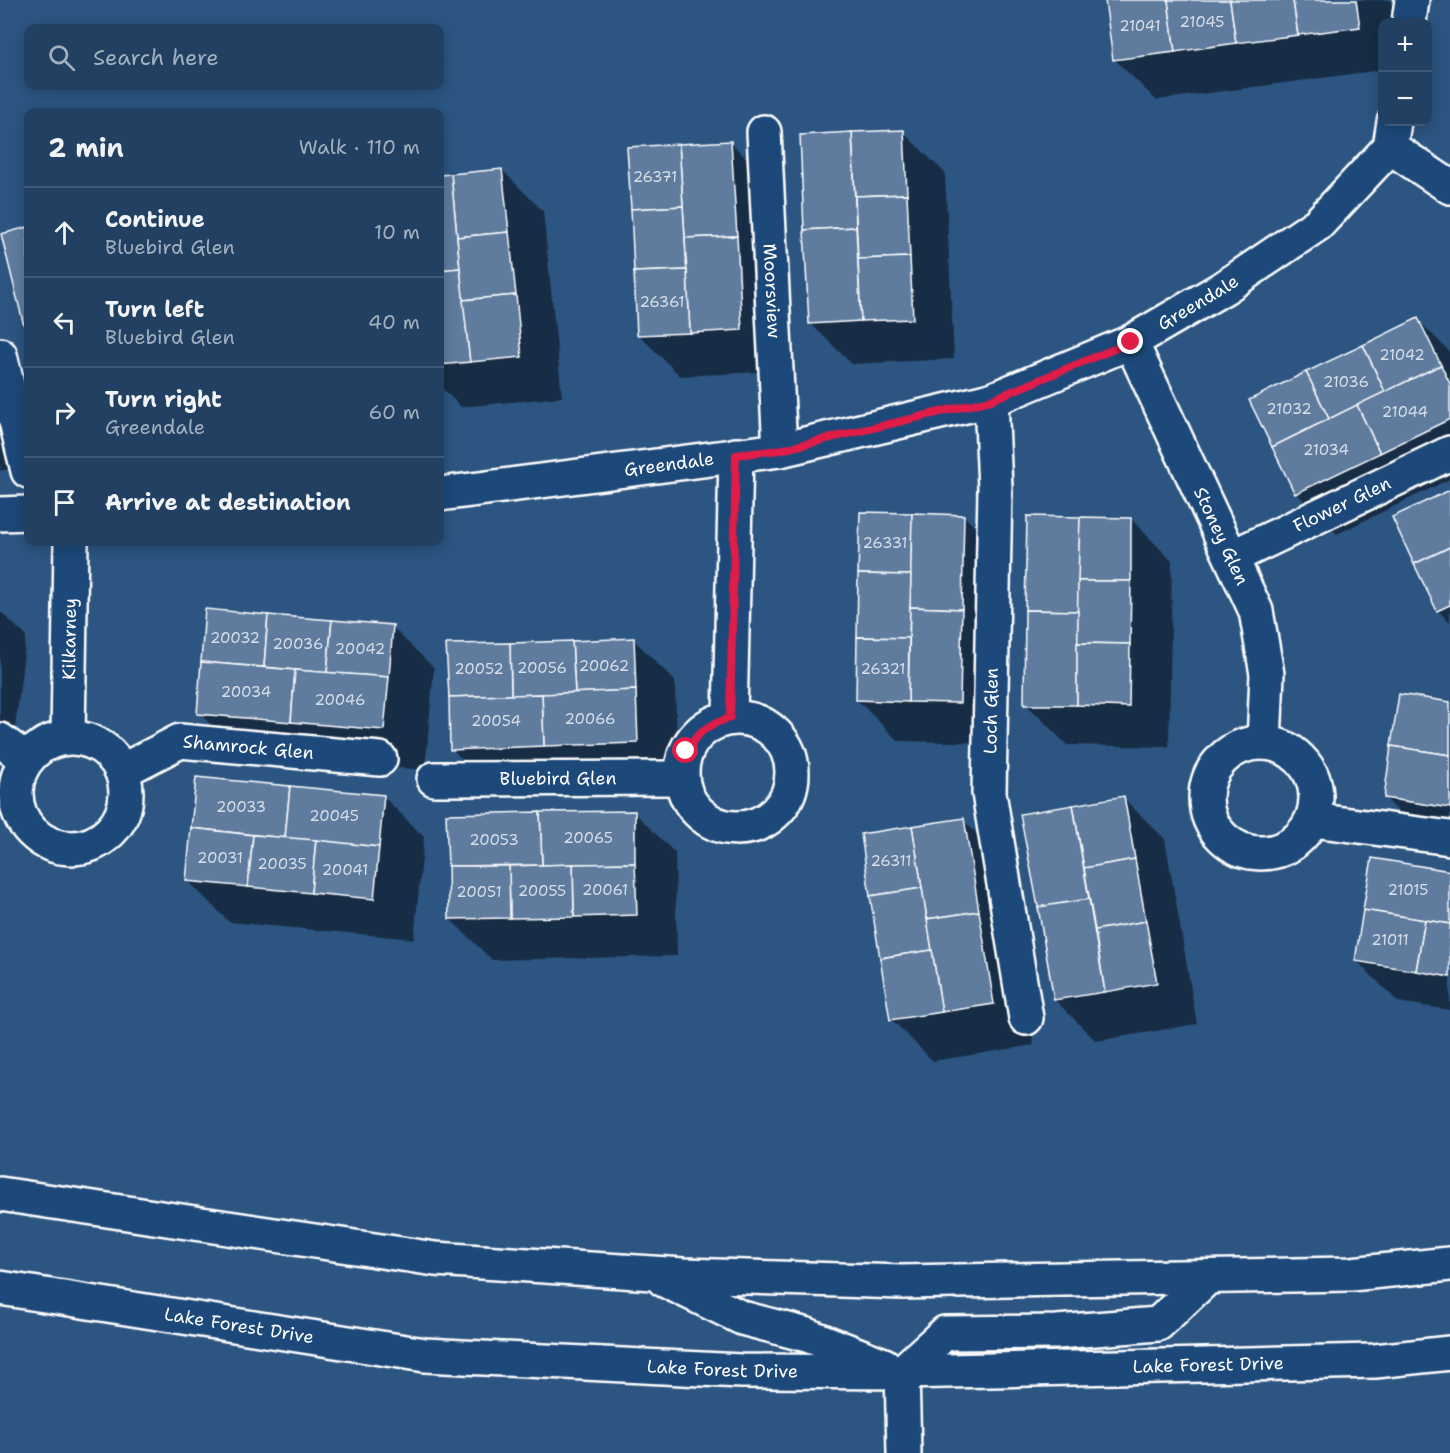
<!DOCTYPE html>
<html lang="en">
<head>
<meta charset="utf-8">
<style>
  body { margin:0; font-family:"Shantell Sans",sans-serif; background:#294768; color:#f1f3f6 }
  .controls { position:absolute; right:18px; top:18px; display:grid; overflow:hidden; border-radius:12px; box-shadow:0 3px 15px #0003 }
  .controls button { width:54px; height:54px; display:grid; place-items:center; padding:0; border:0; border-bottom:2px solid #3e5977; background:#214062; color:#f1f3f6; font:30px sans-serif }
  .stop { position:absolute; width:18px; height:18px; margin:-14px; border:4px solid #e11d48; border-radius:50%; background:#fff }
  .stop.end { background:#e11d48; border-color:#fff; box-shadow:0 2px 6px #0008 }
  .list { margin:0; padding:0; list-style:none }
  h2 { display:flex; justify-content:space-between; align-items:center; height:78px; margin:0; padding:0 24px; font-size:26px }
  h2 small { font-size:20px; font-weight:400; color:#a2afbe }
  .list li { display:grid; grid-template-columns:39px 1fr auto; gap:18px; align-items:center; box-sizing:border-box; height:90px; padding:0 24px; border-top:2px solid #3e5977 }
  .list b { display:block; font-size:22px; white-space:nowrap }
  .list p { margin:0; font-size:20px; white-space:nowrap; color:#a2afbe }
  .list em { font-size:20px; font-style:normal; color:#a2afbe }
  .icon { flex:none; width:33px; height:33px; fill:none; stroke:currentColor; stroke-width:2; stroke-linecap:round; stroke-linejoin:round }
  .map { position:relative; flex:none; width:1450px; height:1453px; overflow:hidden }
  .search { position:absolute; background:#214062; box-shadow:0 3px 15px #0003; left:24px; top:24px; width:420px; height:66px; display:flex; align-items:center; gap:15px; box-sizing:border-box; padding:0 21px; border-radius:12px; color:#a2afbe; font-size:22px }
  .panel { position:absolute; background:#214062; box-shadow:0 3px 15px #0003; left:24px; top:108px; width:420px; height:438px; border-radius:12px }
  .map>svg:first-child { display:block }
  .shadow { fill:#0007 }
  .building { fill:#5e7c9f; stroke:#fff; stroke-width:1.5 }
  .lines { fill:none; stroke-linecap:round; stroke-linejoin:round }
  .street-casing { stroke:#fff; stroke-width:38 }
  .secondary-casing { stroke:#fff; stroke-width:38 }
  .primary-casing { stroke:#fff; stroke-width:38 }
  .street { stroke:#1f4a7a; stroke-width:33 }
  .secondary { stroke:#1f4a7a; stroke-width:33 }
  .primary { stroke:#1f4a7a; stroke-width:33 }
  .route { stroke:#e11d48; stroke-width:8 }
  .labels { text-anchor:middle; stroke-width:4.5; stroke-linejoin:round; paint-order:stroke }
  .number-label { font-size:15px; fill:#d7dee7 }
  .street-label { font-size:18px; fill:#fff; stroke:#1f4a7a }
</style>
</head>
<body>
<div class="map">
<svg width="1450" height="1453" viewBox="0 0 1450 1453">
  <rect width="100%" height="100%" fill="#2c5582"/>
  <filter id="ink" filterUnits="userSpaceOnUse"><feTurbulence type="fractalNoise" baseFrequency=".0167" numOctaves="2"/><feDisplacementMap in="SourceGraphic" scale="12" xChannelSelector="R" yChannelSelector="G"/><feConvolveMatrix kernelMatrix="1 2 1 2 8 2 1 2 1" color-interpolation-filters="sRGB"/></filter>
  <g filter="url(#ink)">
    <!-- shadow -->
    <g class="shadow">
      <polygon points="1106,0 1391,0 1394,22 1382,22 1382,70 1156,100 1114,59"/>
      <polygon points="903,132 945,173 954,359 852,364 810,323 801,137"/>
      <polygon points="731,143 772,184 782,371 680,376 639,335 629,149"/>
      <polygon points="502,170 543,211 562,397 461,407 440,386 440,176"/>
      <polygon points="28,229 28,337 2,235"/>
      <polygon points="1418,320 1450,352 1450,479 1337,534 1296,493"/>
      <polygon points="0,382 21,466 0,471"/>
      <polygon points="1450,491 1450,622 1438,611 1394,517"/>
      <polygon points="861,514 964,516 1005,557 1001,743 898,741 857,700"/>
      <polygon points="1131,519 1172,561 1169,747 1067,745 1026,704"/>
      <polygon points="0,611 26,636 14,738 0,736"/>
      <polygon points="207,611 392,627 434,668 425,770 240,754 199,713"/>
      <polygon points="634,640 675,681 678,784 493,790 452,749 448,646"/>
      <polygon points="1450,704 1450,842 1426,839 1385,798"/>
      <polygon points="198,778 383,796 424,837 414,939 229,922 188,881"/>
      <polygon points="1123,798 1165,839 1197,1024 1096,1041 1055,1000 1022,815"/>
      <polygon points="634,812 675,853 677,956 492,960 450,919 448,816"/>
      <polygon points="963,820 1004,861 1034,1045 933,1061 892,1020 862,836"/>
      <polygon points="1373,860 1450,872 1450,1010 1398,1002 1357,961"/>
    </g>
    <!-- building -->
    <g class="building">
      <polygon points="1105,0 1168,0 1175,52 1113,60"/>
      <polygon points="1168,0 1230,0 1236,43 1175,52"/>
      <polygon points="1230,0 1293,0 1298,35 1236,43"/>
      <polygon points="1293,0 1356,0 1360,27 1298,35"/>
      <polygon points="904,130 907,194 855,196 852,132"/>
      <polygon points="852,132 856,227 804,230 800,135"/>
      <polygon points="731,141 737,236 685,238 679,144"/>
      <polygon points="679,144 683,206 631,209 627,147"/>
      <polygon points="502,169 509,232 457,237 451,174"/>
      <polygon points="451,174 460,268 440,270 440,175"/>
      <polygon points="907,194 910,257 858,259 855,196"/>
      <polygon points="683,206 687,270 634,272 631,209"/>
      <polygon points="28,227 28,325 24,326 1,234"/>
      <polygon points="856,227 861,321 809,324 804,230"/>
      <polygon points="509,232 516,295 463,300 457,237"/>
      <polygon points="737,236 742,330 690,333 685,238"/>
      <polygon points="910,257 913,319 861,321 858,259"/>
      <polygon points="460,268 470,362 440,365 440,270"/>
      <polygon points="687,270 690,333 637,335 634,272"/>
      <polygon points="516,295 522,357 470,362 463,300"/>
      <polygon points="1418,318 1441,365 1385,392 1363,345"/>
      <polygon points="1363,345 1385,392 1329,419 1306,372"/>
      <polygon points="1441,365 1450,384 1450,419 1380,453 1357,405"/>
      <polygon points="1306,372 1329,419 1272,447 1249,400"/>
      <polygon points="1357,405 1380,453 1295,494 1272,447"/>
      <polygon points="1450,490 1450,547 1414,564 1392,517"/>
      <polygon points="860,512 912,513 911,575 858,574"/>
      <polygon points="912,513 964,515 962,609 910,607"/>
      <polygon points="1027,516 1080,517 1078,611 1025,610"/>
      <polygon points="1080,517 1131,518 1131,581 1078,581"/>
      <polygon points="1450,547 1450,605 1437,611 1414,564"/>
      <polygon points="858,574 911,575 909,638 857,637"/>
      <polygon points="1078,581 1131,581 1130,644 1077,643"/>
      <polygon points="910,607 962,609 960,703 908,702"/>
      <polygon points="205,609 268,615 264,667 201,662"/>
      <polygon points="1025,610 1078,611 1077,705 1024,705"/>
      <polygon points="268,615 332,620 327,673 264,667"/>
      <polygon points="332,620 393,625 389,677 327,673"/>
      <polygon points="857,637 909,638 908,702 856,700"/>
      <polygon points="634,638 636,690 575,693 572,641"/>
      <polygon points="572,641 575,693 511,695 510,643"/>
      <polygon points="510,643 511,695 449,697 446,644"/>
      <polygon points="1077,643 1130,644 1129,707 1077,705"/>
      <polygon points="201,662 295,670 291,722 197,714"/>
      <polygon points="295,670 389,677 384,730 291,722"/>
      <polygon points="636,690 638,743 544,746 542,694"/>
      <polygon points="542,694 544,746 450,750 449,697"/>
      <polygon points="1399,694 1450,702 1450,755 1391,746"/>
      <polygon points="1391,746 1450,755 1450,808 1384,798"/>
      <polygon points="196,777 290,786 285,838 191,828"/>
      <polygon points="290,786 384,795 379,847 285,838"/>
      <polygon points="1124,796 1135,859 1084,868 1073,805"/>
      <polygon points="1073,805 1089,899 1038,907 1020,814"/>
      <polygon points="635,811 635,863 542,865 540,812"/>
      <polygon points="540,812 542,865 448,866 446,814"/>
      <polygon points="964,818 979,911 927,919 912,826"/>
      <polygon points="912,826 922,888 870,896 861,834"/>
      <polygon points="191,828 253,835 248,887 186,881"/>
      <polygon points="253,835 316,840 311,893 248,887"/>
      <polygon points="316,840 379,847 374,899 311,893"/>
      <polygon points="1372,858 1450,871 1450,924 1363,910"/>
      <polygon points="1135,859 1146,921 1095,930 1084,868"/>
      <polygon points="635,863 637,915 574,917 573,864"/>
      <polygon points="573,864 574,917 510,918 509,866"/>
      <polygon points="448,866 509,866 510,918 449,919"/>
      <polygon points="922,888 932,950 880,958 870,896"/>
      <polygon points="1089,899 1105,992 1054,1000 1038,907"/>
      <polygon points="1363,910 1425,920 1416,971 1355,961"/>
      <polygon points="979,911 994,1004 942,1012 927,919"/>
      <polygon points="1425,920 1450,924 1450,977 1416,971"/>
      <polygon points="1146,921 1157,983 1105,992 1095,930"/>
      <polygon points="932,950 942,1012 890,1020 880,958"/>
    </g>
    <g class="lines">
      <defs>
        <g id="street">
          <polyline points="1409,22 1412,0"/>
          <path id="s1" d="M 764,132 L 780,450"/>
          <path id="s2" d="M 1131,342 L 1256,611 L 1267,674 L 1264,743"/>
          <polyline points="0,355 28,471"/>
          <polyline points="991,400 995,488 989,793 1026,1018"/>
          <path id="s3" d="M 440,494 L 780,450 L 991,400 L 1131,342 L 1225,287 L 1318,224 L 1390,147 L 1394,122"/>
          <polyline points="0,514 28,513"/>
          <path id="s4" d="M 1232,557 L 1450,453"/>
          <circle cx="737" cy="773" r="55"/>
          <polyline points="730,718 736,455"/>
          <circle cx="71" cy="793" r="55"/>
          <path id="s5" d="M 68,738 L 71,542"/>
          <polyline points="0,740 26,759"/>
          <circle cx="1261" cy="798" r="55"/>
          <path id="s6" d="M 122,771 L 180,741 L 380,759"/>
          <path id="s7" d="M 434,779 L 681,778"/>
          <polyline points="1313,820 1450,838"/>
          <polyline points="902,1372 904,1453"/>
        </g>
        <polyline id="secondary" points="1390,147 1450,187"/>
        <g id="primary">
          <polyline points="0,1194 435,1259 684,1275 901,1282 1351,1274 1450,1264"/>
          <polyline points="664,1280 742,1318 807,1335 884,1365"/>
          <path id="s8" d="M 0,1288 L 425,1355 L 741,1371 L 902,1372 L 1375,1361 L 1450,1353"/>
          <polyline points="902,1372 945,1333 1057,1332 1158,1324 1208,1277"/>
        </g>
      </defs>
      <!-- street casing -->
      <use href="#street" class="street-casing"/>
      <!-- secondary casing -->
      <use href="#secondary" class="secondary-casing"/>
      <!-- primary casing -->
      <use href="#primary" class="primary-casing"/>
      <!-- street -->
      <use href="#street" class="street"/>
      <!-- secondary -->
      <use href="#secondary" class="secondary"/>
      <!-- primary -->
      <use href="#primary" class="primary"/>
    </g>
  </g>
  <g class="lines" filter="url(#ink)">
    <!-- route -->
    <path class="route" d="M 686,751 C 699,731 707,725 730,718 L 736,455 L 780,450 L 991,400 L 1131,342"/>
  </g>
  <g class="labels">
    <!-- number labels -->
    <g class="number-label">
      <text x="1202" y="27">21045</text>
      <text x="1140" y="31">21041</text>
      <text x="655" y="182">26371</text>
      <text x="662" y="307">26361</text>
      <text x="1402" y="360">21042</text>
      <text x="1346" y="387">21036</text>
      <text x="1289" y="414">21032</text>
      <text x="1405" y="417">21044</text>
      <text x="1326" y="455">21034</text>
      <text x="885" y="548">26331</text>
      <text x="235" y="643">20032</text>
      <text x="298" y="649">20036</text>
      <text x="360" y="654">20042</text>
      <text x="604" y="671">20062</text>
      <text x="542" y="673">20056</text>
      <text x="479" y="674">20052</text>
      <text x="883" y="674">26321</text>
      <text x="246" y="697">20034</text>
      <text x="340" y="705">20046</text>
      <text x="590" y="724">20066</text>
      <text x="496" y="726">20054</text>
      <text x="241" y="812">20033</text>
      <text x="334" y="821">20045</text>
      <text x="588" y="843">20065</text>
      <text x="494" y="845">20053</text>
      <text x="220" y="863">20031</text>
      <text x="891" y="866">26311</text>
      <text x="282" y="869">20035</text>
      <text x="345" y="875">20041</text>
      <text x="605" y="895">20061</text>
      <text x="1408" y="895">21015</text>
      <text x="542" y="896">20055</text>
      <text x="479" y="897">20051</text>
      <text x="1390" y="945">21011</text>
    </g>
    <!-- street labels -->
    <g class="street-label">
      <text dy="6" stroke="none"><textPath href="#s1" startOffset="159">Moorsview</textPath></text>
      <text dy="6" stroke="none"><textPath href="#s3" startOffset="789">Greendale</textPath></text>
      <text dy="6" stroke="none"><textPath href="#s3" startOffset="231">Greendale</textPath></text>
      <text dy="6" stroke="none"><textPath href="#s4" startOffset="122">Flower Glen</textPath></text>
      <text dy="6" stroke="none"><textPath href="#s2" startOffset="214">Stoney Glen</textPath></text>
      <text dy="6" stroke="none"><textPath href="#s5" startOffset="99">Kilkarney</textPath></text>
      <text transform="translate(991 711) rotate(-89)" y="6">Loch Glen</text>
      <text dy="6" stroke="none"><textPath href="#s6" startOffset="134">Shamrock Glen</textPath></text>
      <text dy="6" stroke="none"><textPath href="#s7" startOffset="124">Bluebird Glen</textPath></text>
      <text dy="6" stroke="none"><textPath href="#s8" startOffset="242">Lake Forest Drive</textPath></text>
      <text dy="6" stroke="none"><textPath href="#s8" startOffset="1214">Lake Forest Drive</textPath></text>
      <text dy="6" stroke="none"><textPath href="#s8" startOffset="728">Lake Forest Drive</textPath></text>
    </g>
  </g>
</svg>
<div class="controls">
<button>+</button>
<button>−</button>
</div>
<div class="stop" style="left:686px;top:751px"></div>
<div class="stop end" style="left:1131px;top:342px"></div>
<div class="search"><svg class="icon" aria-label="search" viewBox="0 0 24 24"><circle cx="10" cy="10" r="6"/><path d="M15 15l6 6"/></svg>Search here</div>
<section class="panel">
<h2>2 min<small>Walk · 110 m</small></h2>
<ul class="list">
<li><svg class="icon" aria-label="ahead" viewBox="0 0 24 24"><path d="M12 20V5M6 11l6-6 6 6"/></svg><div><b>Continue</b><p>Bluebird Glen</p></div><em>10 m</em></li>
<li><svg class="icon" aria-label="left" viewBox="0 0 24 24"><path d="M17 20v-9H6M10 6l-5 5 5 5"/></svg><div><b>Turn left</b><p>Bluebird Glen</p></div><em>40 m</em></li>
<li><svg class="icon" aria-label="right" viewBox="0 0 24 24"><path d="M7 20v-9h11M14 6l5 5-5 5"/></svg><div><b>Turn right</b><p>Greendale</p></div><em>60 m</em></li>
<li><svg class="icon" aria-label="arrive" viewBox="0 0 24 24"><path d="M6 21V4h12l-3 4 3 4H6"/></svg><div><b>Arrive at destination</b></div></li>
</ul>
</section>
</div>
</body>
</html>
